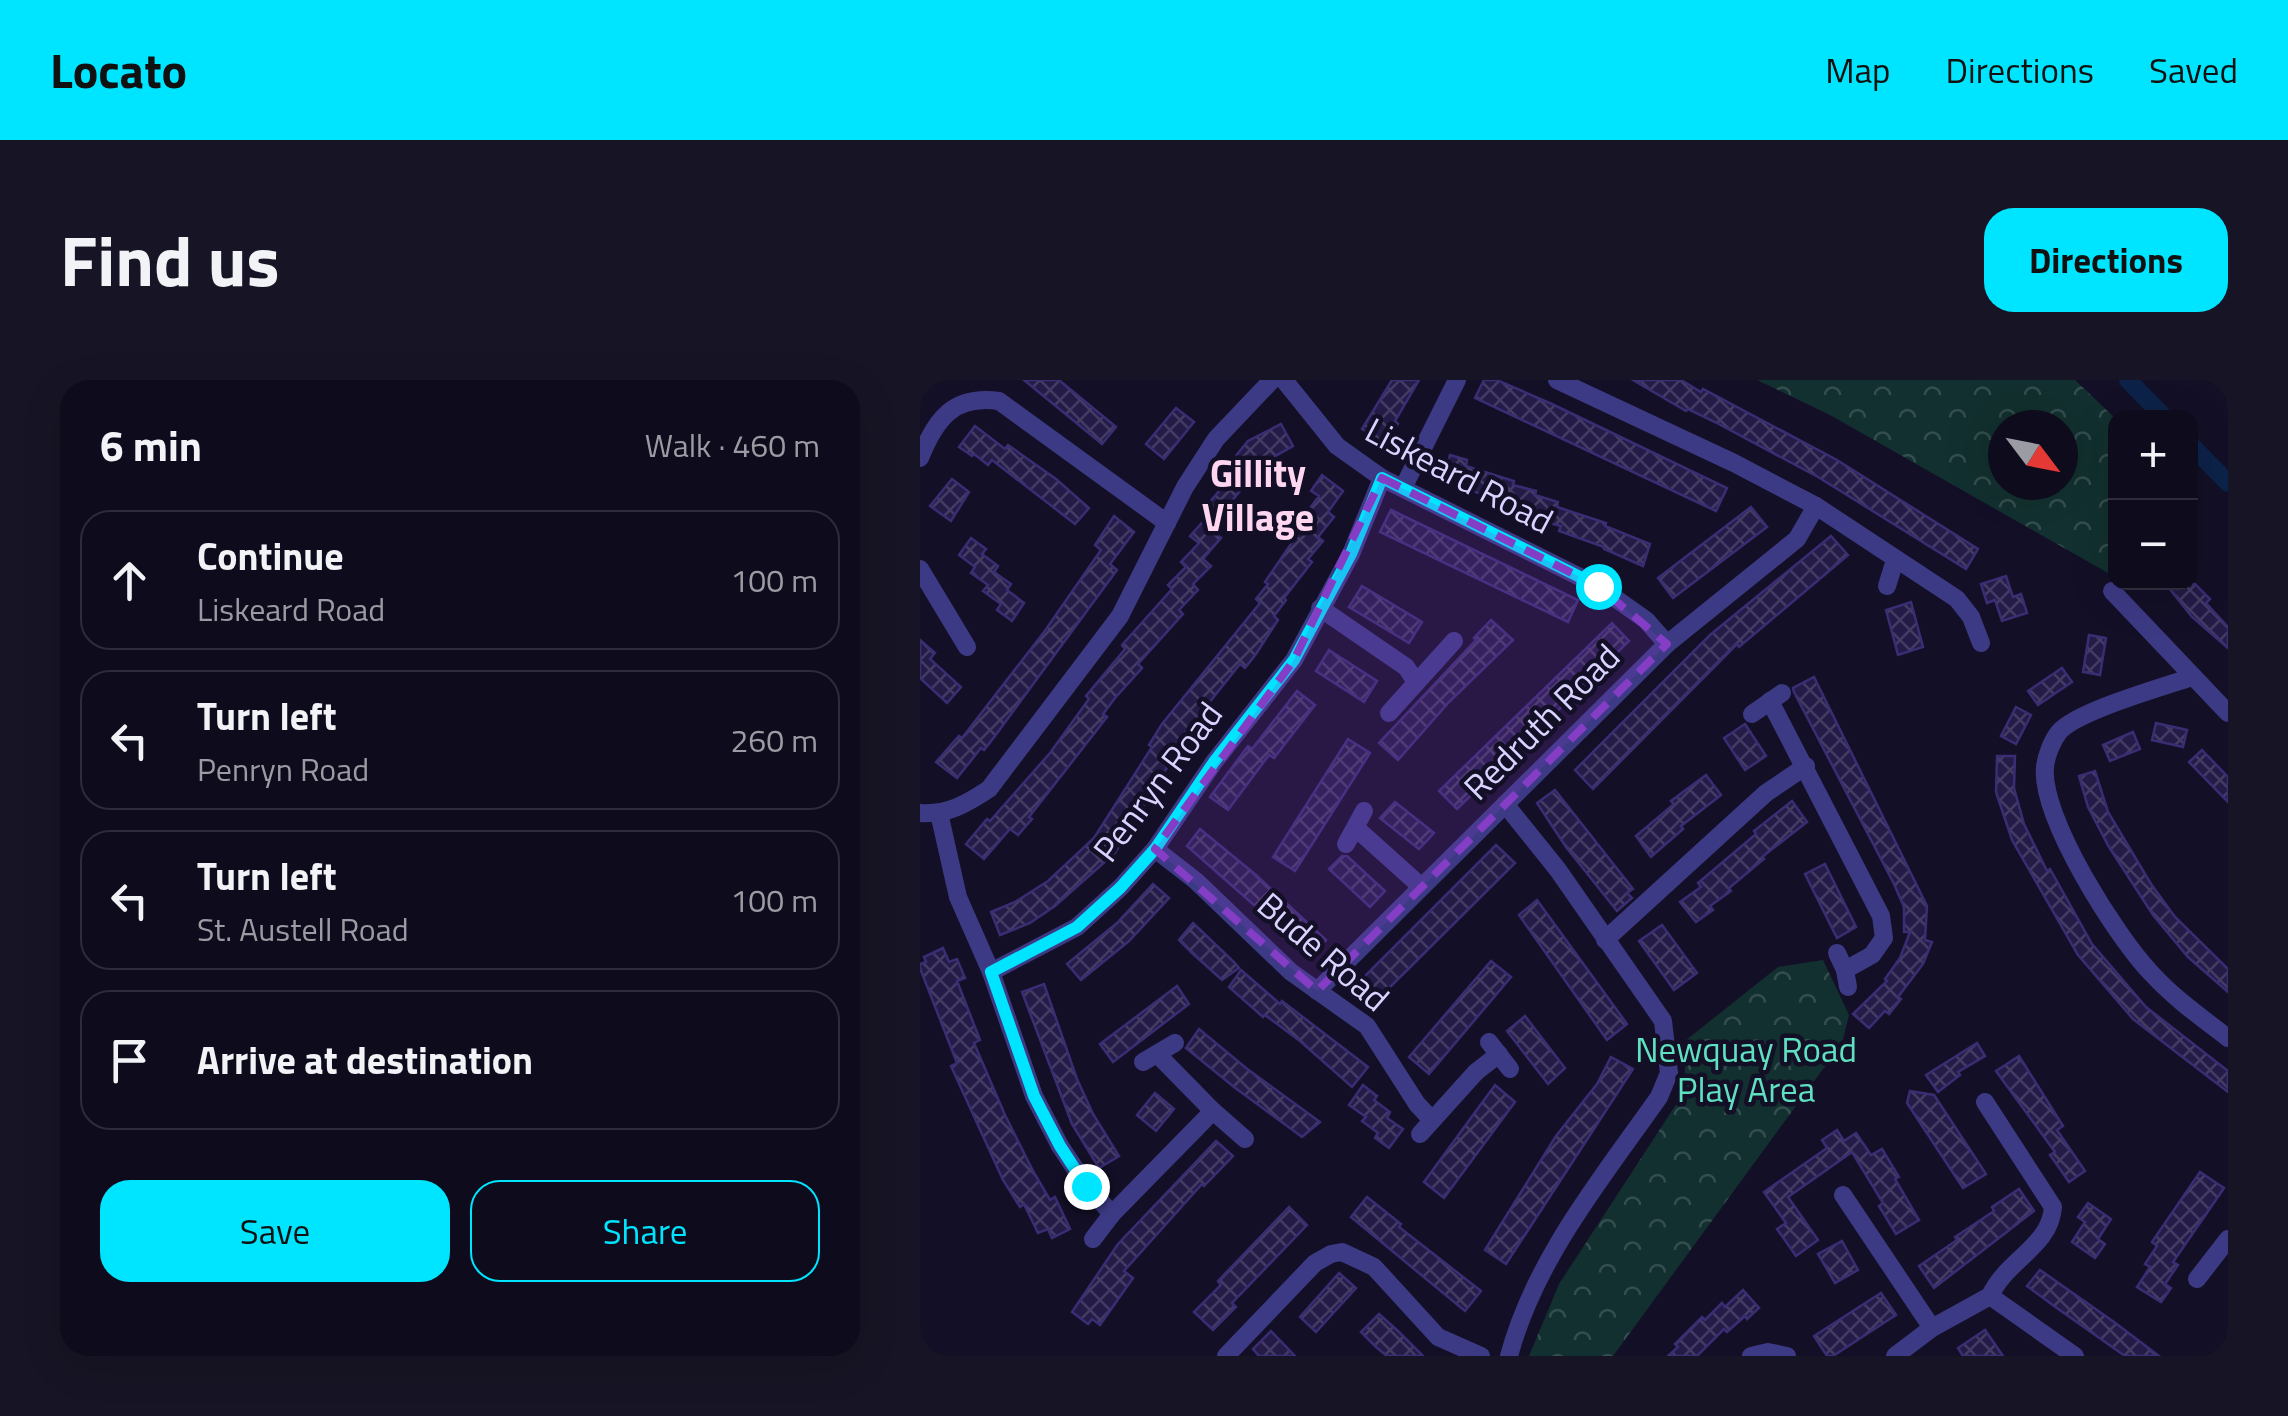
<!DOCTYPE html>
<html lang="en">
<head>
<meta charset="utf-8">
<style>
  body { margin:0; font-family:"Titillium Web",sans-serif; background:#171425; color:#f1f3f6 }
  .controls { position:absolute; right:30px; top:30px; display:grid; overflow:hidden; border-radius:20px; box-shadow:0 10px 40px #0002 }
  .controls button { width:90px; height:90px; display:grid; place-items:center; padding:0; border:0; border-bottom:2px solid #2e2b3b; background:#0e0b1c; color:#f1f3f6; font:50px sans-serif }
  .compass { position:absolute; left:1068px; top:30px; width:90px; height:90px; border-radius:50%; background:#0e0b1c; box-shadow:0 10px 40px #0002; rotate:122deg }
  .stop { position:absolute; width:30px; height:30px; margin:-22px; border:8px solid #00e5ff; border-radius:50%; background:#fff }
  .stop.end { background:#00e5ff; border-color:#fff; box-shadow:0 2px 10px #0008 }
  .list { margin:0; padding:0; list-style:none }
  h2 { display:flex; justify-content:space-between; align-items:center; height:130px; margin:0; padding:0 40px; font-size:42px }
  h2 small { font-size:32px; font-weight:400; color:#9b9ba3 }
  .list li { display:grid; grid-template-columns:65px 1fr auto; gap:30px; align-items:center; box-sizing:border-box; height:140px; margin:0 20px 20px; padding:0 20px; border:2px solid #2e2b3b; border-radius:30px }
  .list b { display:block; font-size:38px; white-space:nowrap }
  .list p { margin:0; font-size:32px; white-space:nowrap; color:#9b9ba3 }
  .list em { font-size:32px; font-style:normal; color:#9b9ba3 }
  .actions { display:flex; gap:20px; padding:30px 40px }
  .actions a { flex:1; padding:22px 0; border:2px solid #00e5ff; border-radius:30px; text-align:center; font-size:35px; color:#00e5ff }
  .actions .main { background:#00e5ff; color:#111 }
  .icon { flex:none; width:55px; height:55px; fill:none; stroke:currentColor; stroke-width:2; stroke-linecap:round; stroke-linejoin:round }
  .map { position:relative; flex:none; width:1308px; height:976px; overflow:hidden; border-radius:30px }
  header { display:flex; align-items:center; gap:60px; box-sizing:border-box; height:140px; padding:0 50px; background:#00e5ff; color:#111 }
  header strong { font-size:48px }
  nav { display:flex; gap:55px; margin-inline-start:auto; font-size:35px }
  .intro { display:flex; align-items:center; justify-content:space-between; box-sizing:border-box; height:240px; padding:0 60px }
  h1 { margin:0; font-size:70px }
  .button { padding:25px 45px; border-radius:30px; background:#00e5ff; color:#111; font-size:35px; font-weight:700 }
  main { display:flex; gap:60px; padding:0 60px }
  aside { flex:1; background:#0e0b1c; border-radius:30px; box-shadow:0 10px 40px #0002 }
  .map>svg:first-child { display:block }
  .park { fill:url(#park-crowns); fill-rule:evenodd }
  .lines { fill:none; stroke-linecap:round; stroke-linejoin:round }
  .canal { stroke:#0c2248; stroke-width:18 }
  .building { fill:url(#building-cross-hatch); stroke:#3b2d73; stroke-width:2.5 }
  .street { stroke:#3d3a85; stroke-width:18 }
  .route { stroke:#00e5ff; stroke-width:12 }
  .marked { fill:#843dc5; fill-opacity:0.2; stroke:#843dc5; stroke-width:8; stroke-dasharray:20 12; stroke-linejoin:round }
  .labels { text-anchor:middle; stroke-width:9; stroke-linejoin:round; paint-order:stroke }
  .street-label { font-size:35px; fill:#d9d4ff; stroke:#130f26 }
  .park-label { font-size:35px; fill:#5fe0c0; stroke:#130f26 }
  .neighbourhood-label { font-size:38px; font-weight:bold; fill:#ffd6f0; stroke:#130f26 }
</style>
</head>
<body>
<header>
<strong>Locato</strong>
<nav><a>Map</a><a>Directions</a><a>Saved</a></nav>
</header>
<div class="intro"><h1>Find us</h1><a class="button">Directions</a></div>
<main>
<aside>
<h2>6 min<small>Walk · 460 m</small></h2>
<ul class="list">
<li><svg class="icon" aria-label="ahead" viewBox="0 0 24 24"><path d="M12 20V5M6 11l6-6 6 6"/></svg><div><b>Continue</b><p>Liskeard Road</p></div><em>100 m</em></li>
<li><svg class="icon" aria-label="left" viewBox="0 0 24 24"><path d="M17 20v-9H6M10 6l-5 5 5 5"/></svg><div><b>Turn left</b><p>Penryn Road</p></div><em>260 m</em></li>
<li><svg class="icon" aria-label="left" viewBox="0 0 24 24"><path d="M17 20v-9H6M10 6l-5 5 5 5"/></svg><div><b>Turn left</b><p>St. Austell Road</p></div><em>100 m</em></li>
<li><svg class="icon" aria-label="arrive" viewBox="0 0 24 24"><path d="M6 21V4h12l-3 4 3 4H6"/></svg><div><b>Arrive at destination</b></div></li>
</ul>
<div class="actions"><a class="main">Save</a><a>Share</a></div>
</aside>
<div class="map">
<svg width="1308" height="976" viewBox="0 0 1308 976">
  <defs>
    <pattern id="park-crowns" width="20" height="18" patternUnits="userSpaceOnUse" patternTransform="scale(2.5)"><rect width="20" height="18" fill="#12302f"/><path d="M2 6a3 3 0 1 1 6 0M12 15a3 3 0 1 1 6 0" fill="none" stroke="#344d4e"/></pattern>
    <pattern id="building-cross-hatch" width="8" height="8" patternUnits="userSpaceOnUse" patternTransform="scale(2.5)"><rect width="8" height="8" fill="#241b47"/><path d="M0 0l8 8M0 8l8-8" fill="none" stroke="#433b63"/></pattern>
  </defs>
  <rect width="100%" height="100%" fill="#130f26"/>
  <!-- park -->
  <g class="park">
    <path d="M 837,0 L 1155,0 L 1195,38 L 1195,197 L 910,35 ZM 1083,45 L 1143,45 L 1143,105 L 1083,105 Z"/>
    <polygon points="903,580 929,635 922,663 693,976 609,976 639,904 757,723 765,699 765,661 858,587"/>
  </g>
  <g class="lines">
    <!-- canal -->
    <g class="canal">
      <polyline points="1208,0 1245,38"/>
      <polyline points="1270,64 1308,103"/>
    </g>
  </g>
  <!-- building -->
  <g class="building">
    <polygon points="104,0 139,0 196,47 182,64"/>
    <polygon points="472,0 499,0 475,41 478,44 464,64 442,49"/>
    <polygon points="564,0 577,0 634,25 807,108 796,131 555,18"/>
    <polygon points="713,0 761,0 781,12 783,9 917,80 1058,169 1046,189 898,97 795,42 768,29 766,31"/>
    <polygon points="256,28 274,42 244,79 226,64"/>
    <polygon points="361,44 373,66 343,83 306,128 312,133 295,153 301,158 283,179 291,186 273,204 278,210 259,230 263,234 218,284 222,288 195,318 183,334 187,337 109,437 112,439 98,455 90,449 64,479 46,464 67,439 70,441 130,373 169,319 166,316 205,269 202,265 252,209 248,205 266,187 261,182 279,163 270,156 288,136 282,131 300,110 294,104 310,83 328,61"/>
    <polygon points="55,46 85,69 88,65 136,99 169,128 155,144 72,80 68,85 54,74 52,76 39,67"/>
    <polygon points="530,75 547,80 546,86 594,101 593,105 616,111 615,115 638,122 637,127 686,143 685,146 730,164 723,186 684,169 684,167 639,151 641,146 615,139 616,135 592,128 594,124 552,111 554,105 524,97"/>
    <polygon points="402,95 423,111 408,132 414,137 398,157 403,161 388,179 392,182 364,218 366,220 354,236 358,240 336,274 325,288 320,284 257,363 245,385 248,386 195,473 135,526 110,543 80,555 71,532 95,522 128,501 174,458 232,367 229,365 242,344 340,223 336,219 348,204 345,202 388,139 384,136 399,116 391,111"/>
    <polygon points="32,99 49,112 31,141 10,126"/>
    <polygon points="831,127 847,147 753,218 738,198"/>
    <polygon points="471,130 658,220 648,242 460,152"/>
    <polygon points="194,136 214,152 190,184 197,190 75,356 64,370 61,368 37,398 16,382 39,356 42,358 124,252 181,170 175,165"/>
    <polygon points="911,156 928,175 819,267 817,264 673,409 655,390 790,255"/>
    <polygon points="51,158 66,169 62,174 78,186 74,192 91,204 87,210 104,223 92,241 77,230 81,224 63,211 68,205 51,193 55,187 39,175"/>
    <polygon points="1086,196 1093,217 1101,214 1107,233 1082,241 1075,220 1067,223 1061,204"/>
    <polygon points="1244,202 1275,204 1290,219 1286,223 1308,247 1308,268 1272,237"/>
    <polygon points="442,206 502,242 489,263 429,227"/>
    <polygon points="991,222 1003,267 978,275 966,230"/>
    <polygon points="571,240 593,260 529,322 478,380 459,363 556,260 554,258"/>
    <polygon points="692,243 709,261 537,429 519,411"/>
    <polygon points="1169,255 1186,258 1180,295 1163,292"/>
    <polygon points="0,260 15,273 10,279 41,307 27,323 0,298"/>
    <polygon points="409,270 457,301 444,322 396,291"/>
    <polygon points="1142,288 1152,302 1118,325 1108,311"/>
    <polygon points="894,297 1007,526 1005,560 1012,562 1003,584 978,617 981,619 969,634 965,631 949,648 933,634 967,601 965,599 980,578 990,552 984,552 984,527 974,504 874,312 873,308"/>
    <polygon points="377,311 395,325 354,378 349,375 308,430 290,417 328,366 332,369"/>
    <polygon points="1096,327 1111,335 1096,364 1081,356"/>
    <polygon points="1236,343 1267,350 1263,367 1232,360"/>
    <polygon points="825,344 846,376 825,390 804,358"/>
    <polygon points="1213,352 1220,369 1190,381 1183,365"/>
    <polygon points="428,359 450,373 375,491 353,477"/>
    <polygon points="1282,370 1308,397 1308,422 1269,382"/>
    <polygon points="1077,376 1095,376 1094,408 1104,444 1127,491 1130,489 1172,564 1226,627 1308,691 1308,712 1213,639 1158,575 1092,460 1076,412"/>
    <polygon points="1175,391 1188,432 1231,504 1255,537 1308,589 1308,612 1268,577 1233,535 1189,467 1168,427 1159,396"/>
    <polygon points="786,395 801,415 761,446 763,449 731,477 716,456 754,424 751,421"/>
    <polygon points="635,410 713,509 707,513 712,518 697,531 646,467 617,423"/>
    <polygon points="872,421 887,442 842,477 844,479 809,508 811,511 790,526 793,530 776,542 760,522 781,507 778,503 836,454 834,451"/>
    <polygon points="475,422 514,453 499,469 460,438"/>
    <polygon points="280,449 336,495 406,560 392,576 267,466"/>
    <polygon points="576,465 595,483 452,625 433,608"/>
    <polygon points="422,476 427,476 465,511 450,527 409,489"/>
    <polygon points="905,484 936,547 917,558 885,494"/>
    <polygon points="233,504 249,518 209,561 161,600 147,584 197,543"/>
    <polygon points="617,520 707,644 687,660 599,535"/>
    <polygon points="273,543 315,583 319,588 302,600 272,573 259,560"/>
    <polygon points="742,545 777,593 754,610 719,561"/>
    <polygon points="23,568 29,582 37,579 45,598 37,601 60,660 54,663 85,735 113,791 130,820 135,817 150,849 132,858 128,849 118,853 104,824 100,827 83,800 31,686 37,683 0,588 0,584 6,582 4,577"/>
    <polygon points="571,581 591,597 509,694 489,677"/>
    <polygon points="321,590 360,624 362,621 448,687 432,707 380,661 345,635 343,637 309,607"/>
    <polygon points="124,604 157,699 173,734 199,776 179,788 152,744 102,612"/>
    <polygon points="257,606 269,624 193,682 180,664"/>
    <polygon points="605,636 645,688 628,704 587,651"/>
    <polygon points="279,649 326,688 400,742 382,757 314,707 266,668"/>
    <polygon points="1057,663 1065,676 1038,692 1040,695 1018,712 1006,695"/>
    <polygon points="1099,676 1143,746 1137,750 1165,791 1149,802 1130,775 1135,772 1076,691"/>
    <polygon points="691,677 713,689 586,884 565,870 636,756 677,704"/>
    <polygon points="443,705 457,716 454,720 470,732 467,738 483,749 469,768 455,758 458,753 442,741 446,737 429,725"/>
    <polygon points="575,705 595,722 524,818 504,802"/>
    <polygon points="990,711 1014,715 1066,794 1043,808 987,723"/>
    <polygon points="235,713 254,729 236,751 217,735"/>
    <polygon points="917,750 924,761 936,753 951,775 962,769 979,797 975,799 999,840 976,854 959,826 963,823 932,772 868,817 898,860 876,876 857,849 866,843 844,812 907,768 902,760"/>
    <polygon points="296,761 313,776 284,806 282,804 204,891 213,898 180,945 172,939 168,944 152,932 198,864"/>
    <polygon points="1280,792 1304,808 1253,882 1258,885 1245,904 1251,908 1241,922 1217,907 1230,887 1225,884 1237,866 1232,862"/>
    <polygon points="1099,809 1114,831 1014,908 999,886 1037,860 1035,857 1074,831 1072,827"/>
    <polygon points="447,817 481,844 479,847 561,911 545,931 431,837"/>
    <polygon points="1168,823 1191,839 1178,859 1185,864 1175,878 1152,862 1165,842 1158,837"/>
    <polygon points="369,827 387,845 312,923 316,927 293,950 274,932 301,905 298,901"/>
    <polygon points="922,861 938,890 915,903 898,874"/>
    <polygon points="1120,890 1194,942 1239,976 1205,976 1134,926 1107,906"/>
    <polygon points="419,893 436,908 396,952 380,937"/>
    <polygon points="823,910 839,928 827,939 825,936 807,952 804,949 777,976 748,976 758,967 755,964 782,937 785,940 802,923 805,927"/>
    <polygon points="961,913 976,935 913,976 907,976 894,956"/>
    <polygon points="459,934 478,951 503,976 467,976 456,967 441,952"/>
    <polygon points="1065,950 1083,976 1043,976 1038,968"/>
    <polygon points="351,951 375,976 339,976 333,969"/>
  </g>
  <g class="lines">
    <!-- street -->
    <g class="street">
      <polyline points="364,0 417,66 462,98 678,206 726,240 747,264"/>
      <polyline points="637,0 814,83 896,126 1037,219 1051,237 1061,263"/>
      <path d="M 0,78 C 16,38 34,15 79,21 L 247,143"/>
      <polyline points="483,108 537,0"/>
      <polyline points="0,189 47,267"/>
      <polyline points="967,206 975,180"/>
      <polyline points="1192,211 1308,333"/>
      <polyline points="400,228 486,287 496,302"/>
      <path d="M 1272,297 C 1243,307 1157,331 1139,352 C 1132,361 1126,376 1125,387 C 1120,437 1197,558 1232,594 C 1254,618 1282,638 1308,658"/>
      <polyline points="850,321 961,536 964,558 952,575 925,590"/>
      <polyline points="469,333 534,261"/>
      <polyline points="832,334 862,313"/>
      <path d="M 585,424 L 638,490 L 743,641 L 749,693 L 739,717 C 682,798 615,879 589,976"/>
      <path d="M 0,433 C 28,435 46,424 69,409 L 200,236 L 265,107 L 296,59 L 352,0"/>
      <polyline points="19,433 38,517 71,592 114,716 140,766 166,805 192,834"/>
      <polyline points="437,449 496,502 498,510"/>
      <polyline points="426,464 444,431"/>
      <polyline points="235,469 276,501 371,592 447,646 497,724 511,739"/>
      <polyline points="685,560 846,413 886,386"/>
      <polyline points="917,573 925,590 928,607"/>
      <polyline points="71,592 157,547 201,507 235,469 294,382 374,280 431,174 462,98"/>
      <polyline points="397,611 747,264 877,159 896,126"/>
      <polyline points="569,662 590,689"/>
      <polyline points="237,674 293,731 325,759"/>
      <polyline points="223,682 255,663"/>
      <path d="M 1065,722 L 1133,827 C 1130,867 1087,879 1070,916"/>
      <polyline points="500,754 556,692 579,674"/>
      <polyline points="923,815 1012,948"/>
      <polyline points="173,859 192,834 293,731"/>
      <polyline points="1277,899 1308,859"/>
      <polyline points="1070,916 1155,976"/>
      <polyline points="306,976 395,883 411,874 422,872 454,887 518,957 561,976"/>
      <polyline points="831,976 848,972 867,976"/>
      <polyline points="975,976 1012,948 1070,916"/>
    </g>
  </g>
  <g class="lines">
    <!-- route -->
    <polyline class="route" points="166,806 140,766 114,716 71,592 157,547 200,508 235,469 294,382 374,280 431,174 462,98 678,206"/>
  </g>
  <!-- marked area -->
  <path class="marked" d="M 462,98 L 678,206 L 747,264 L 397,611 L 235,469 L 374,280 Z"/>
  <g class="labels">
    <!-- street labels -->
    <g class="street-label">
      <text transform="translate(539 96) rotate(28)" y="12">Liskeard Road</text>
      <text transform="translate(622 342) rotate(-45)" y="12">Redruth Road</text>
      <text transform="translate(238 402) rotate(-53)" y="12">Penryn Road</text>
      <text transform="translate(403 572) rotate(41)" y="12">Bude Road</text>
    </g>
    <!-- park labels -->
    <g class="park-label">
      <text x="826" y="682">Newquay Road<tspan x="826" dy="40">Play Area</tspan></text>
    </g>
    <!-- neighbourhood labels -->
    <g class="neighbourhood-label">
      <text x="338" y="107">Gillity<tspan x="338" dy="44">Village</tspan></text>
    </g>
  </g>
</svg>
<div class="controls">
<button>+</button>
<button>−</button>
</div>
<svg class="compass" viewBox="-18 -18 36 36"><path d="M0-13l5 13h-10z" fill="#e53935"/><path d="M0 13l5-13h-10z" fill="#9b9ba3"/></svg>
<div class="stop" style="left:678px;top:206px"></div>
<div class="stop end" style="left:166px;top:806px"></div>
</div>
</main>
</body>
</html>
